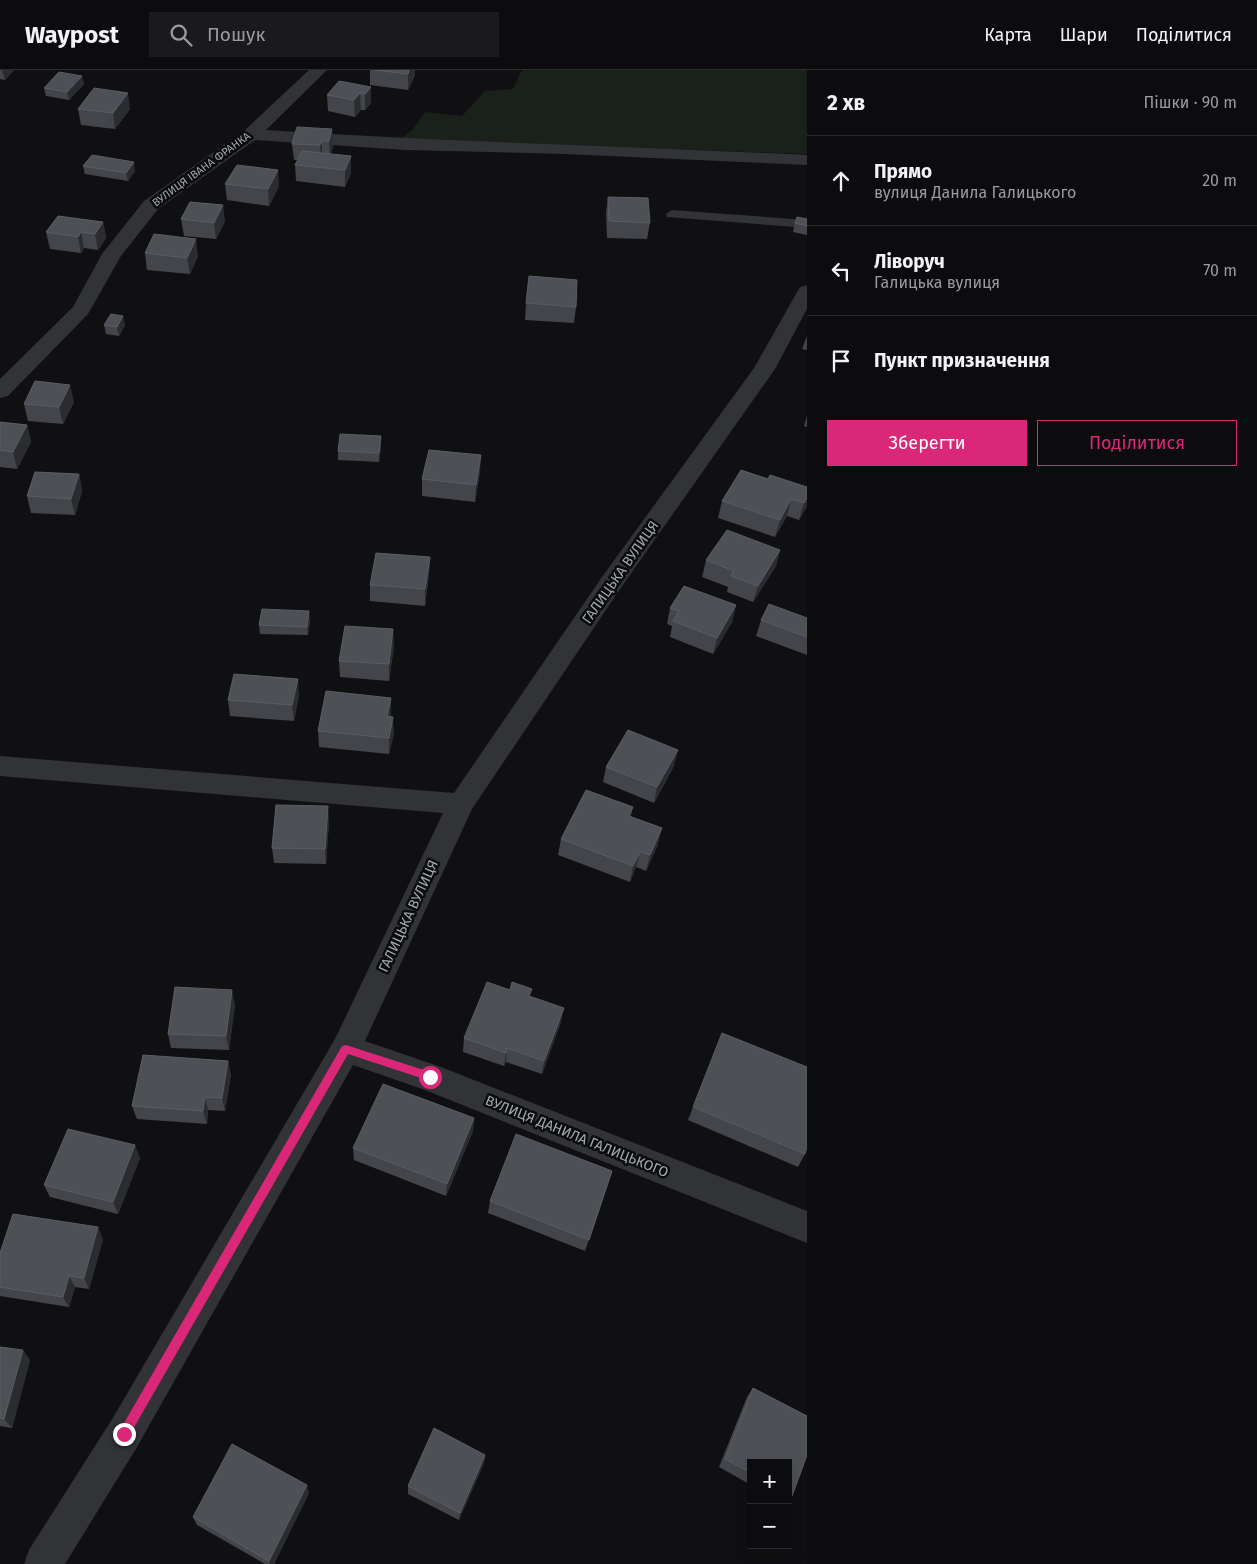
<!DOCTYPE html>
<html lang="uk">
<head>
<meta charset="utf-8">
<style>
  body { margin:0; font-family:"Fira Sans",sans-serif; background:#1a1a1c; color:#f1f3f6 }
  .controls { position:absolute; right:15px; bottom:15px; display:grid; overflow:hidden; border-radius:0px; box-shadow:0 5px 20px #0002 }
  .controls button { width:45px; height:45px; display:grid; place-items:center; padding:0; border:0; border-bottom:1px solid #2c2c2e; background:#0c0c0e; color:#f1f3f6; font:25px sans-serif }
  .stop { position:absolute; width:15px; height:15px; margin:-11px; border:4px solid #db2777; border-radius:50%; background:#fff }
  .stop.end { background:#db2777; border-color:#fff; box-shadow:0 1px 5px #0008 }
  .list { margin:0; padding:0; list-style:none }
  h2 { display:flex; justify-content:space-between; align-items:center; height:65px; margin:0; padding:0 20px; font-size:21px }
  h2 small { font-size:16px; font-weight:400; color:#9a9b9e }
  .list li { display:grid; grid-template-columns:32px 1fr auto; gap:15px; align-items:center; box-sizing:border-box; height:90px; padding:0 20px; border-top:1px solid #2c2c2e }
  .list b { display:block; font-size:19px; white-space:nowrap }
  .list p { margin:0; font-size:16px; white-space:nowrap; color:#9a9b9e }
  .list em { font-size:16px; font-style:normal; color:#9a9b9e }
  .actions { display:flex; gap:10px; padding:15px 20px }
  .actions a { flex:1; padding:11px 0; border:1px solid #db2777; border-radius:0px; text-align:center; font-size:18px; color:#db2777 }
  .actions .main { background:#db2777; color:#fff }
  .icon { flex:none; width:28px; height:28px; fill:none; stroke:currentColor; stroke-width:2; stroke-linecap:round; stroke-linejoin:round }
  .map { position:relative; flex:none; width:807px; height:1494px; overflow:hidden }
  header { display:flex; align-items:center; gap:30px; box-sizing:border-box; height:70px; padding:0 25px; background:#0c0c0e; border-bottom:1px solid #2c2c2e }
  header strong { font-size:24px }
  nav { display:flex; gap:28px; margin-inline-start:auto; font-size:18px }
  .search { width:350px; height:45px; background:#1a1a1c; display:flex; align-items:center; gap:12px; box-sizing:border-box; padding:0 18px; border-radius:0px; color:#9a9b9e; font-size:19px }
  main { display:flex }
  aside { flex:1; background:#0c0c0e }
  .map>svg:first-child { display:block }
  .green { fill:#1a211a }
  .lines { fill:none; stroke-linecap:round; stroke-linejoin:round }
  .lane { fill:#313337; fill-rule:evenodd }
  .street { fill:#313337; fill-rule:evenodd }
  .wall { fill:#43454a }
  .shaded-wall { fill:#2a2c2f }
  .building { fill:#4d5055; stroke:#5a5e64 }
  .route { fill:#db2777 }
  .labels { text-anchor:middle; stroke-width:5; stroke-linejoin:round; paint-order:stroke }
  .far-street-label { font-size:11px; fill:#a1a9b3; stroke:#0b0b0c }
  .street-label { font-size:14px; fill:#a1a9b3; stroke:#0b0b0c }
</style>
</head>
<body>
<header>
<strong>Waypost</strong>
<div class="search"><svg class="icon" aria-label="search" viewBox="0 0 24 24"><circle cx="10" cy="10" r="6"/><path d="M15 15l6 6"/></svg>Пошук</div>
<nav><a>Карта</a><a>Шари</a><a>Поділитися</a></nav>
</header>
<main>
<div class="map">
<svg width="807" height="1494" viewBox="0 0 807 1494">
  <rect width="100%" height="100%" fill="#101012"/>
  <!-- green -->
  <polygon class="green" points="522,0 807,0 807,84 401,69 413,59 425,42 462,46 485,21 513,19"/>
  <g class="lines">
    <!-- lane -->
    <polygon class="lane" points="672,140 807,150 807,158 667,147 666,144"/>
    <!-- street -->
    <g class="street">
      <path d="M 309,0 L 327,0 L 266,60 C 446,72 627,76 807,85 L 807,95 L 565,84 L 406,80 L 255,70 L 158,139 L 121,186 L 88,244 L 8,326 L 0,328 L 0,309 L 73,237 L 102,184 L 144,131 L 245,60 Z"/>
      <polygon points="807,215 807,239 775,299 620,519 472,739 365,971 441,997 807,1141 807,1173 425,1020 353,995 137,1377 65,1494 24,1494 29,1480 111,1351 335,969 443,743 0,706 0,686 454,723 602,507 754,298 800,217"/>
    </g>
  </g>
  <!-- wall -->
  <g class="wall">
    <polygon points="0,0 14,0 5,10 0,9"/>
    <polygon points="370,0 415,0 415,5 408,20 370,15"/>
    <polygon points="84,14 69,30 46,26 44,18"/>
    <polygon points="371,17 371,33 365,40 361,40 355,47 328,41 327,25"/>
    <polygon points="78,39 130,39 115,59 81,55"/>
    <polygon points="332,59 333,76 331,84 351,103 345,117 296,111 295,95 298,90 294,90 292,74"/>
    <polygon points="83,96 135,101 128,111 85,104"/>
    <polygon points="225,114 279,116 269,136 227,130"/>
    <polygon points="608,127 650,153 647,169 607,168 606,143"/>
    <polygon points="181,149 225,151 216,169 184,166"/>
    <polygon points="807,149 807,165 793,162 795,153"/>
    <polygon points="103,152 106,168 98,180 84,178 81,183 50,179 46,162"/>
    <polygon points="145,183 198,186 190,204 147,200"/>
    <polygon points="526,233 576,237 574,253 525,250"/>
    <polygon points="104,255 125,255 119,266 106,264"/>
    <polygon points="807,266 807,280 802,279 805,271"/>
    <polygon points="74,332 63,354 28,351 24,334"/>
    <polygon points="807,346 807,357 804,356"/>
    <polygon points="0,352 27,355 31,372 17,399 0,397"/>
    <polygon points="381,375 379,392 338,390 338,381"/>
    <polygon points="480,402 475,432 422,426 422,409"/>
    <polygon points="79,404 82,421 75,445 31,443 27,426"/>
    <polygon points="768,409 807,436 799,450 787,446 775,467 718,448 722,431"/>
    <polygon points="780,480 776,496 753,532 727,522 728,517 702,507 706,490"/>
    <polygon points="430,487 429,504 425,536 370,531 370,515"/>
    <polygon points="736,535 732,552 713,584 670,567 672,556 667,554 670,538"/>
    <polygon points="807,548 807,585 756,566 761,550"/>
    <polygon points="310,550 308,565 260,564 259,555"/>
    <polygon points="394,575 389,611 340,607 339,591"/>
    <polygon points="299,625 294,651 230,646 228,630"/>
    <polygon points="391,628 390,646 394,663 389,684 319,677 318,661"/>
    <polygon points="674,696 654,733 603,712 606,697"/>
    <polygon points="631,747 658,774 646,801 636,797 630,812 558,785 561,769"/>
    <polygon points="329,751 326,794 274,793 272,778"/>
    <polygon points="531,927 561,952 542,1004 506,992 504,996 463,982 464,968"/>
    <polygon points="235,934 229,980 171,978 168,964"/>
    <polygon points="231,1004 225,1041 208,1040 207,1054 137,1049 132,1036"/>
    <polygon points="693,1037 805,1084 798,1097 688,1050"/>
    <polygon points="474,1048 473,1061 446,1126 354,1090 353,1078"/>
    <polygon points="140,1088 118,1144 50,1127 44,1115"/>
    <polygon points="612,1101 585,1181 488,1143 490,1131"/>
    <polygon points="103,1169 89,1219 75,1217 69,1237 0,1226 0,1183"/>
    <polygon points="0,1277 30,1290 12,1358 0,1356"/>
    <polygon points="753,1318 807,1346 807,1385 792,1426 788,1430 788,1393 751,1393 751,1415 719,1397 747,1327"/>
    <polygon points="485,1385 484,1393 459,1450 408,1424 408,1416"/>
    <polygon points="309,1423 274,1494 265,1494 197,1455 193,1447"/>
  </g>
  <!-- shaded-wall -->
  <g class="shaded-wall">
    <polygon points="2,0 14,0 5,10"/>
    <polygon points="409,0 415,0 415,5 408,20 408,4"/>
    <polygon points="82,6 84,14 69,30 67,22"/>
    <polygon points="371,17 371,33 365,40 365,24"/>
    <polygon points="128,23 130,39 115,59 113,43"/>
    <polygon points="360,23 361,40 355,47 354,30"/>
    <polygon points="332,59 333,76 330,88 329,71"/>
    <polygon points="322,71 322,87 321,92 320,75"/>
    <polygon points="351,86 351,103 345,117 345,100"/>
    <polygon points="134,92 135,101 128,111 126,103"/>
    <polygon points="278,100 279,116 269,136 268,119"/>
    <polygon points="223,135 225,151 216,169 214,153"/>
    <polygon points="103,152 106,168 98,180 95,164"/>
    <polygon points="81,162 84,178 81,183 78,167"/>
    <polygon points="196,169 198,186 190,204 187,188"/>
    <polygon points="123,246 125,255 119,266 117,257"/>
    <polygon points="70,315 74,332 63,354 59,337"/>
    <polygon points="27,355 31,372 17,399 13,382"/>
    <polygon points="381,366 381,375 379,392 379,383"/>
    <polygon points="481,385 480,402 475,432 476,415"/>
    <polygon points="79,404 82,421 75,445 71,429"/>
    <polygon points="807,428 807,436 799,450 804,433"/>
    <polygon points="791,429 787,446 775,467 780,450"/>
    <polygon points="780,480 776,496 753,532 758,516"/>
    <polygon points="430,487 429,504 425,536 425,519"/>
    <polygon points="736,535 732,552 713,584 717,568"/>
    <polygon points="309,541 310,550 308,565 307,557"/>
    <polygon points="393,559 394,575 389,611 389,594"/>
    <polygon points="298,609 299,625 294,651 292,635"/>
    <polygon points="391,628 391,644 387,662 387,646"/>
    <polygon points="393,647 394,663 389,684 389,668"/>
    <polygon points="678,680 674,696 654,733 657,717"/>
    <polygon points="328,736 329,751 326,794 325,779"/>
    <polygon points="633,737 630,752 629,746"/>
    <polygon points="662,758 658,774 646,801 650,785"/>
    <polygon points="640,782 636,797 630,812 633,796"/>
    <polygon points="232,920 235,934 229,980 226,966"/>
    <polygon points="564,938 561,952 542,1004 544,991"/>
    <polygon points="507,978 506,992 504,996 506,983"/>
    <polygon points="228,991 231,1004 225,1041 222,1028"/>
    <polygon points="205,1027 208,1040 207,1054 203,1041"/>
    <polygon points="474,1048 473,1061 446,1126 447,1114"/>
    <polygon points="135,1075 140,1088 118,1144 113,1132"/>
    <polygon points="98,1157 103,1169 89,1219 84,1208"/>
    <polygon points="69,1206 75,1217 69,1237 63,1227"/>
    <polygon points="23,1280 30,1290 12,1358 4,1349"/>
    <polygon points="485,1385 484,1393 459,1450 460,1443"/>
    <polygon points="307,1415 309,1423 274,1494 270,1494 269,1491"/>
  </g>
  <!-- building -->
  <g class="building">
    <polygon points="375,0 409,0 408,4"/>
    <polygon points="59,2 82,6 67,22 44,18"/>
    <polygon points="339,11 371,17 365,24 360,23 354,30 327,25"/>
    <polygon points="94,18 128,23 113,43 78,39"/>
    <polygon points="297,57 332,59 329,71 322,71 320,75 292,74"/>
    <polygon points="302,81 351,86 345,100 295,95"/>
    <polygon points="92,85 134,92 126,103 83,96"/>
    <polygon points="237,95 278,100 268,119 225,114"/>
    <polygon points="608,127 648,128 650,153 609,151"/>
    <polygon points="190,132 223,135 214,153 181,149"/>
    <polygon points="58,146 103,152 95,164 81,162 78,167 46,162"/>
    <polygon points="797,147 807,149 807,156 795,153"/>
    <polygon points="154,164 196,169 187,188 145,183"/>
    <polygon points="529,206 577,210 576,237 526,233"/>
    <polygon points="111,244 123,246 117,257 104,255"/>
    <polygon points="35,311 70,315 59,337 24,334"/>
    <polygon points="0,352 27,355 13,382 0,380"/>
    <polygon points="340,364 381,366 379,383 338,381"/>
    <polygon points="429,380 481,385 476,415 422,409"/>
    <polygon points="741,400 768,409 770,405 807,417 807,428 804,433 791,429 780,450 722,431"/>
    <polygon points="35,402 79,404 71,429 27,426"/>
    <polygon points="727,460 780,480 758,516 731,506 734,501 706,490"/>
    <polygon points="376,483 430,487 425,519 370,515"/>
    <polygon points="684,516 736,535 717,568 673,551 679,541 670,538"/>
    <polygon points="769,534 807,548 807,567 761,550"/>
    <polygon points="262,539 309,541 307,557 259,555"/>
    <polygon points="345,556 393,559 389,594 339,591"/>
    <polygon points="234,604 298,609 292,635 228,630"/>
    <polygon points="326,621 391,628 387,646 393,647 389,668 318,661"/>
    <polygon points="628,660 678,680 657,717 606,697"/>
    <polygon points="586,720 633,737 629,746 662,758 650,785 640,782 633,796 561,769"/>
    <polygon points="276,735 328,736 325,779 272,778"/>
    <polygon points="487,912 510,920 512,912 532,919 529,926 564,938 544,991 507,978 506,983 464,968"/>
    <polygon points="175,917 232,920 226,966 168,964"/>
    <polygon points="722,963 807,997 807,1077 805,1084 693,1037"/>
    <polygon points="143,985 228,991 222,1028 205,1027 203,1041 132,1036"/>
    <polygon points="383,1014 474,1048 447,1114 353,1078"/>
    <polygon points="68,1059 135,1075 113,1132 44,1115"/>
    <polygon points="516,1064 612,1101 589,1170 490,1131"/>
    <polygon points="13,1144 98,1157 84,1208 69,1206 63,1227 0,1217 0,1183"/>
    <polygon points="0,1277 23,1280 4,1349 0,1348"/>
    <polygon points="753,1318 807,1346 807,1385 792,1426 788,1423 788,1393 751,1393 751,1403 725,1389"/>
    <polygon points="434,1358 485,1385 460,1443 408,1416"/>
    <polygon points="232,1374 307,1415 269,1491 193,1447"/>
  </g>
  <!-- route -->
  <polygon class="route" points="346,975 430,1002 434,1007 430,1011 348,984 128,1368 120,1368 120,1360 342,976"/>
  <g class="labels">
    <!-- far-street labels -->
    <g class="far-street-label">
      <text transform="translate(201 99) rotate(-36)" y="4">ВУЛИЦЯ ІВАНА ФРАНКА</text>
    </g>
    <!-- street labels -->
    <g class="street-label">
      <text transform="translate(620 502) rotate(-55)" y="5">ГАЛИЦЬКА ВУЛИЦЯ</text>
      <text transform="translate(408 846) rotate(-65)" y="5">ГАЛИЦЬКА ВУЛИЦЯ</text>
      <text transform="translate(577 1066) rotate(22)" y="5">ВУЛИЦЯ ДАНИЛА ГАЛИЦЬКОГО</text>
    </g>
  </g>
</svg>
<div class="controls">
<button>+</button>
<button>−</button>
</div>
<div class="stop" style="left:430px;top:1007px"></div>
<div class="stop end" style="left:124px;top:1364px"></div>
</div>
<aside>
<h2>2 хв<small>Пішки · 90 m</small></h2>
<ul class="list">
<li><svg class="icon" aria-label="ahead" viewBox="0 0 24 24"><path d="M12 20V5M6 11l6-6 6 6"/></svg><div><b>Прямо</b><p>вулиця Данила Галицького</p></div><em>20 m</em></li>
<li><svg class="icon" aria-label="left" viewBox="0 0 24 24"><path d="M17 20v-9H6M10 6l-5 5 5 5"/></svg><div><b>Ліворуч</b><p>Галицька вулиця</p></div><em>70 m</em></li>
<li><svg class="icon" aria-label="arrive" viewBox="0 0 24 24"><path d="M6 21V4h12l-3 4 3 4H6"/></svg><div><b>Пункт призначення</b></div></li>
</ul>
<div class="actions"><a class="main">Зберегти</a><a>Поділитися</a></div>
</aside>
</main>
</body>
</html>
